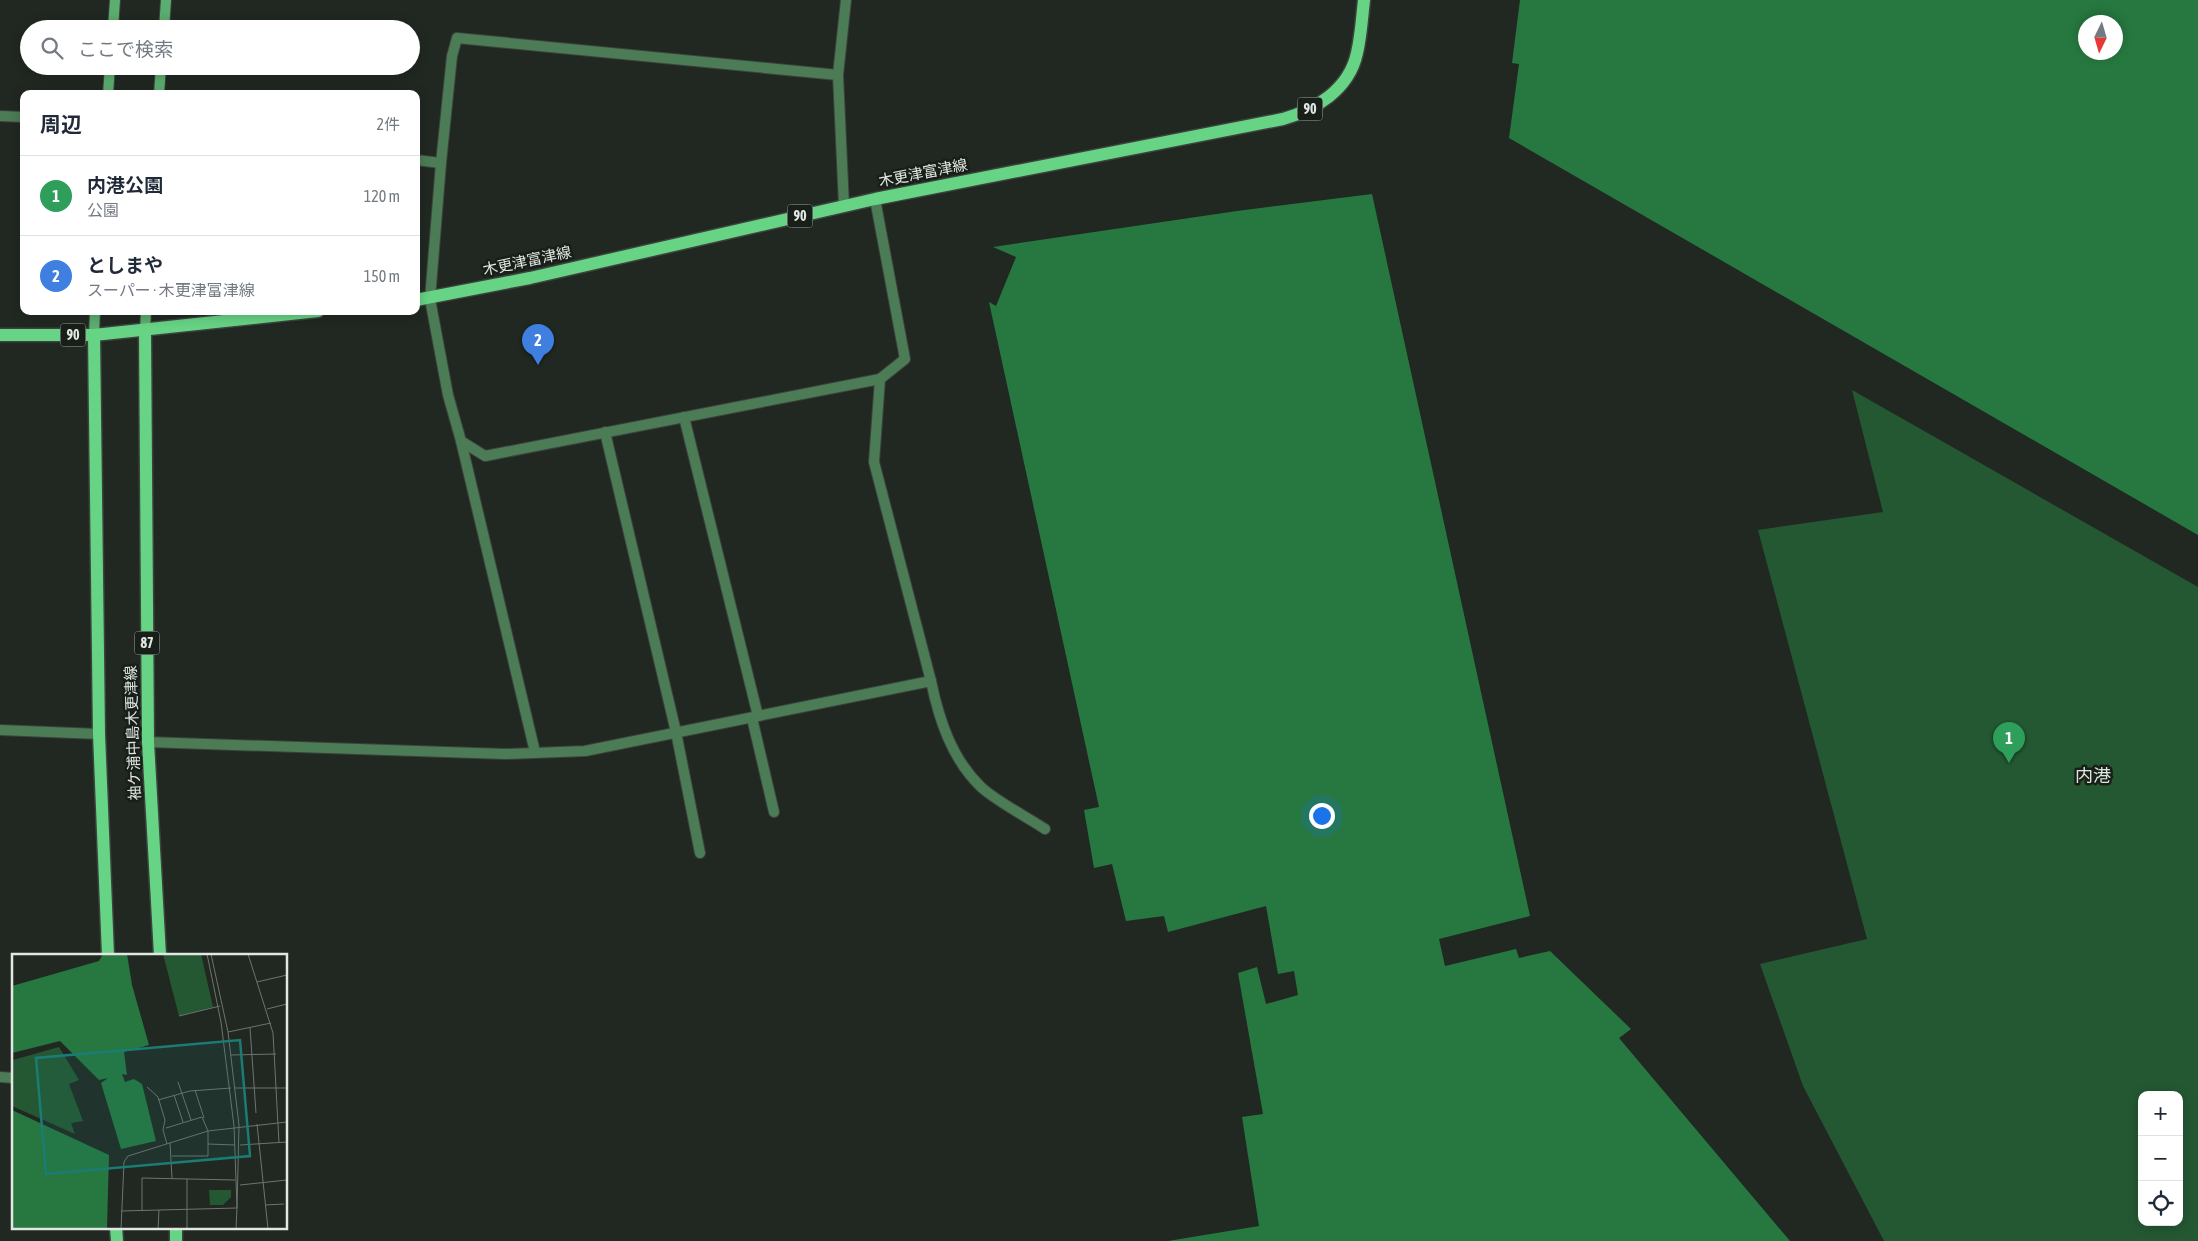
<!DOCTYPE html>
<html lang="ja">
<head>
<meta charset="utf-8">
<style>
  body { margin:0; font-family:"Asap Condensed","Noto Sans JP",sans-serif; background:#f6f6f7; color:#1f2937 }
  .controls { position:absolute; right:15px; bottom:15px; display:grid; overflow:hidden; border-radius:10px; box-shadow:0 2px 12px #0003 }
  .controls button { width:45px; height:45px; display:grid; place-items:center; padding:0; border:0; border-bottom:1px solid #e0e1e3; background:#fff; color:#1f2937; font:25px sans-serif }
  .compass { position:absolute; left:2078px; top:15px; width:45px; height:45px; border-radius:50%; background:#fff; box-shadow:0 2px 12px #0003; rotate:185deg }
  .you { position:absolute; left:1321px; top:815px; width:18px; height:18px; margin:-12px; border:4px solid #fff; border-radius:50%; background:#1a73e8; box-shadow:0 0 0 8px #1a73e833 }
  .badge { display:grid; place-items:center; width:32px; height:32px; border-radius:50%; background:#337754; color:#fff; font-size:16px; font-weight:700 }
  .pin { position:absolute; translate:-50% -41px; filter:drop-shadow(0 1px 2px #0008) }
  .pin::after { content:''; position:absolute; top:26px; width:18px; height:15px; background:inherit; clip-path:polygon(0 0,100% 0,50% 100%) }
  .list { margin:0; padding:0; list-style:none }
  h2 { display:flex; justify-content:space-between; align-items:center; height:65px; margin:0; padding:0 20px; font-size:21px }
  h2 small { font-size:16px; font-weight:400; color:#747a83 }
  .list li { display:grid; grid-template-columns:32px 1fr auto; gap:15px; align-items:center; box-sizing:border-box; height:80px; padding:0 20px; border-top:1px solid #e0e1e3 }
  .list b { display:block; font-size:19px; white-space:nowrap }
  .list p { margin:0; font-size:16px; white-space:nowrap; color:#747a83 }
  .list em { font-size:16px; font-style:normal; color:#747a83 }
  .icon { flex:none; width:28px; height:28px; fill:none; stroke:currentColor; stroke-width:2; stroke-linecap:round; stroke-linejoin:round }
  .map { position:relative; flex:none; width:2198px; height:1241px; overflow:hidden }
  .search { position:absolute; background:#fff; box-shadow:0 2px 12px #0003; left:20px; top:20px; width:400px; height:55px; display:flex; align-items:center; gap:12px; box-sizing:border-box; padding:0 18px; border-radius:28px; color:#747a83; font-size:19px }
  .panel { position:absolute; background:#fff; box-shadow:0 2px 12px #0003; left:20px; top:90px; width:400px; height:225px; border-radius:10px }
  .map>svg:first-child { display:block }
  .green { fill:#245832; fill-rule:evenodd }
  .water { fill:#267840; fill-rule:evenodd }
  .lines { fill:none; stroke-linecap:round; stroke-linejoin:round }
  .street-casing { stroke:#3c433d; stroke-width:12 }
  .secondary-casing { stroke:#3c433d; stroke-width:12 }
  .primary-casing { stroke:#3c433d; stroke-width:15 }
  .street { stroke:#4b7c56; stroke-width:10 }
  .secondary { stroke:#5cad70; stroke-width:10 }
  .primary { stroke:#67d384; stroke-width:12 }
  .labels { text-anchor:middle; stroke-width:5; stroke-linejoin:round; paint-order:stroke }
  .shield { fill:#181f19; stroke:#a5aba6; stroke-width:1 }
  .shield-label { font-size:14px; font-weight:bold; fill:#e2e7e3 }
  .street-label { font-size:15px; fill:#e2e7e3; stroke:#181f19 }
  .quarter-label { font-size:18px; fill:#dde6de; stroke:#181f19 }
  .inset-road { fill:none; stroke:#6e746f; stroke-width:1 }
  .view { fill:#1a7c74; fill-opacity:0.15; stroke:#1a7c74; stroke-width:2.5 }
  .inset-edge { fill:none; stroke:#e2e7e3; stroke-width:2.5 }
</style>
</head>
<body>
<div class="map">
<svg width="2198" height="1241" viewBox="0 0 2198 1241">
  <rect width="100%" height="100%" fill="#212822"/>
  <!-- green -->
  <path class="green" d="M 1852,390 L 2198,587 L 2198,1241 L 1884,1241 L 1803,1086 L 1760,964 L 1867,939 L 1758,530 L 1883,512 ZM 2142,1095 L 2179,1095 L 2179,1222 L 2142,1222 Z"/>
  <!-- water -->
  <g class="water">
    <path d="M 1520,0 L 2198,0 L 2198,535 L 1509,138 L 1519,64 L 1512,63 ZM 2086,22 L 2116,22 L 2116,52 L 2086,52 Z"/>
    <polygon points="1372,194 1530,916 1439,939 1445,966 1516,949 1519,958 1550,951 1631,1029 1619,1038 1790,1241 1168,1241 1259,1226 1242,1117 1263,1114 1238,973 1257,967 1266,1004 1298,995 1294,971 1278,974 1266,906 1168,932 1164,916 1126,921 1112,864 1094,868 1084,810 1099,807 989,302 996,306 1016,257 993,247 1237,211"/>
  </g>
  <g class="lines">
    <defs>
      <g id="street">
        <polyline points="838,75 457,38 452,56 441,163 430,299 448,395 461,441 485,456 880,379"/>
        <polyline points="0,116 24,117"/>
        <polyline points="416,160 441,163"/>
        <path d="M 875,199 L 905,359 L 880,379 L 874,462 L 931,681 C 939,720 952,759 981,787 C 996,801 1027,817 1045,829"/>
        <polyline points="844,206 838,75 846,0"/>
        <polyline points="684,417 758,716"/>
        <polyline points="605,432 676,732 700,853"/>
        <polyline points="461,441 535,752"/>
        <polyline points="752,718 774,812"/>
        <polyline points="0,730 99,734"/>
        <polyline points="148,742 505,754 585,751 931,681"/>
        <polyline points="0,1077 14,1078"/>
      </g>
      <g id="secondary">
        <polyline points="113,29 115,0"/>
        <polyline points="164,29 166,0"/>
        <polyline points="108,94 110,66"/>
        <polyline points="159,94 161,66"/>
        <polyline points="145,331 146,311"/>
        <polyline points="94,335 95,311"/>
      </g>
      <g id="primary">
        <path d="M 416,300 L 530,278 L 875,199 L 1283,119 C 1315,110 1349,90 1357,53 C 1361,36 1362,18 1364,0"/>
        <polyline points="145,331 148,742 160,955"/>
        <polyline points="0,335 94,335 318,311"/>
        <polyline points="94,335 99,734 108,955"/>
        <polyline points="116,1227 117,1241"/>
        <polyline points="176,1227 176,1241"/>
      </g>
    </defs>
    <!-- street casing -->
    <use href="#street" class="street-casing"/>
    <!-- secondary casing -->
    <use href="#secondary" class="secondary-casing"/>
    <!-- primary casing -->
    <use href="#primary" class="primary-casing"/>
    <!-- street -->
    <use href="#street" class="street"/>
    <!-- secondary -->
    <use href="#secondary" class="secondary"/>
    <!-- primary -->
    <use href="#primary" class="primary"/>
  </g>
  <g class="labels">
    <!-- shield labels -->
    <g class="shield">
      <rect x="1297.5" y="97.5" width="25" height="23" rx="4"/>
      <rect x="787.5" y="204.5" width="25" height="23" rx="4"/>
      <rect x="60.5" y="323.5" width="25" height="23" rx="4"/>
      <rect x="134.5" y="631.5" width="25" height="23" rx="4"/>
    </g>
    <g class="shield-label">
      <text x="1310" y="114">90</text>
      <text x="800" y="221">90</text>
      <text x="73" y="340">90</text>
      <text x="147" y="648">87</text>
    </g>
    <!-- street labels -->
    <g class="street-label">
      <text transform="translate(923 173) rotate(-11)" y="5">木更津富津線</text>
      <text transform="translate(527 261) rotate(-12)" y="5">木更津富津線</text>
      <text transform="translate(133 733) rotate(-92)" y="5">袖ケ浦中島木更津線</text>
    </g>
    <!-- quarter labels -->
    <g class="quarter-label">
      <text x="2093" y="782">内港</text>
    </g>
  </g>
  <!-- overview -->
  <g transform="translate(12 954)">
    <rect width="275" height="275" fill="#212822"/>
    <path d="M 151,0 L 189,0 L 201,53 L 167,62 ZM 47,93 L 67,126 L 57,130 L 71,167 L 59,169 L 63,180 L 0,152 L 1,106 ZM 197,236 L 219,236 L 219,243 L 211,251 L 198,251 Z" fill="#245832"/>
    <path d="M 91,0 L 115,0 L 120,31 L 137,91 L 112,98 L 115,121 L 110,120 L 113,128 L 122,125 L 130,130 L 144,187 L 109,195 L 89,129 L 96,124 L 87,126 L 48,87 L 0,99 L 0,32 L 87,7 ZM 0,156 L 97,201 L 95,275 L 0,275 Z" fill="#267840"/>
    <path class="inset-road" d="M 195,0 L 209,68 L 222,172M 199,0 L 216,78 L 227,171M 236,0 L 261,79 L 267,189M 245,28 L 275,21M 255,55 L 275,50M 167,62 L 208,52M 238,74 L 244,159M 216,78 L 259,69M 219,101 L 264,100M 166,128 L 179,166M 135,133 L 146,143 L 153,166 L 151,176 L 155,190M 223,134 L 275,134M 183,136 L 192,164M 162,141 L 171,168M 146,146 L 178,137 L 219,134M 245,170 L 256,275M 222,172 L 225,254M 154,174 L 190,163 L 196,177 L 196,202 L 160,202M 158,189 L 160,224M 196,190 L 223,191M 228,191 L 275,188M 175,225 L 175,275M 228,231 L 275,226M 253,251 L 272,250M 225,254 L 227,171M 109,257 L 225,254 L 224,275M 130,257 L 130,224 L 223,226M 109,275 L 112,208 L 116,202 L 196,177 L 275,168M 146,275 L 147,256"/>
    <path class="view" d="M 228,86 L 238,202 L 34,220 L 24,104 Z"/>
    <rect width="275" height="275" class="inset-edge"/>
  </g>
</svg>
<div class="controls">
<button>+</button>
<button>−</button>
<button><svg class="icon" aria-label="locate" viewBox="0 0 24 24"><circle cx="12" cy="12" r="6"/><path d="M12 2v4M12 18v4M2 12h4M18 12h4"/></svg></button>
</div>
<svg class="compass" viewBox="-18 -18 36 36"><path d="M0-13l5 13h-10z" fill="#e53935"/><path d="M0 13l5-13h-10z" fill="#747a83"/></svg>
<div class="you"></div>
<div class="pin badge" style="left:2009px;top:763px;background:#2e9e5b">1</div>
<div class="pin badge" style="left:538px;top:365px;background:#3f7fe0">2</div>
<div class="search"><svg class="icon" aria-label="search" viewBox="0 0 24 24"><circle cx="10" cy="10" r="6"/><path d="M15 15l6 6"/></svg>ここで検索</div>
<section class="panel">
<h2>周辺<small>2件</small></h2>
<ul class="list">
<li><span class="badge" style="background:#2e9e5b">1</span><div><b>内港公園</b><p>公園</p></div><em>120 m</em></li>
<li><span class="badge" style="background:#3f7fe0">2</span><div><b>としまや</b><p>スーパー · 木更津富津線</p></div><em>150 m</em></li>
</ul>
</section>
</div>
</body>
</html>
